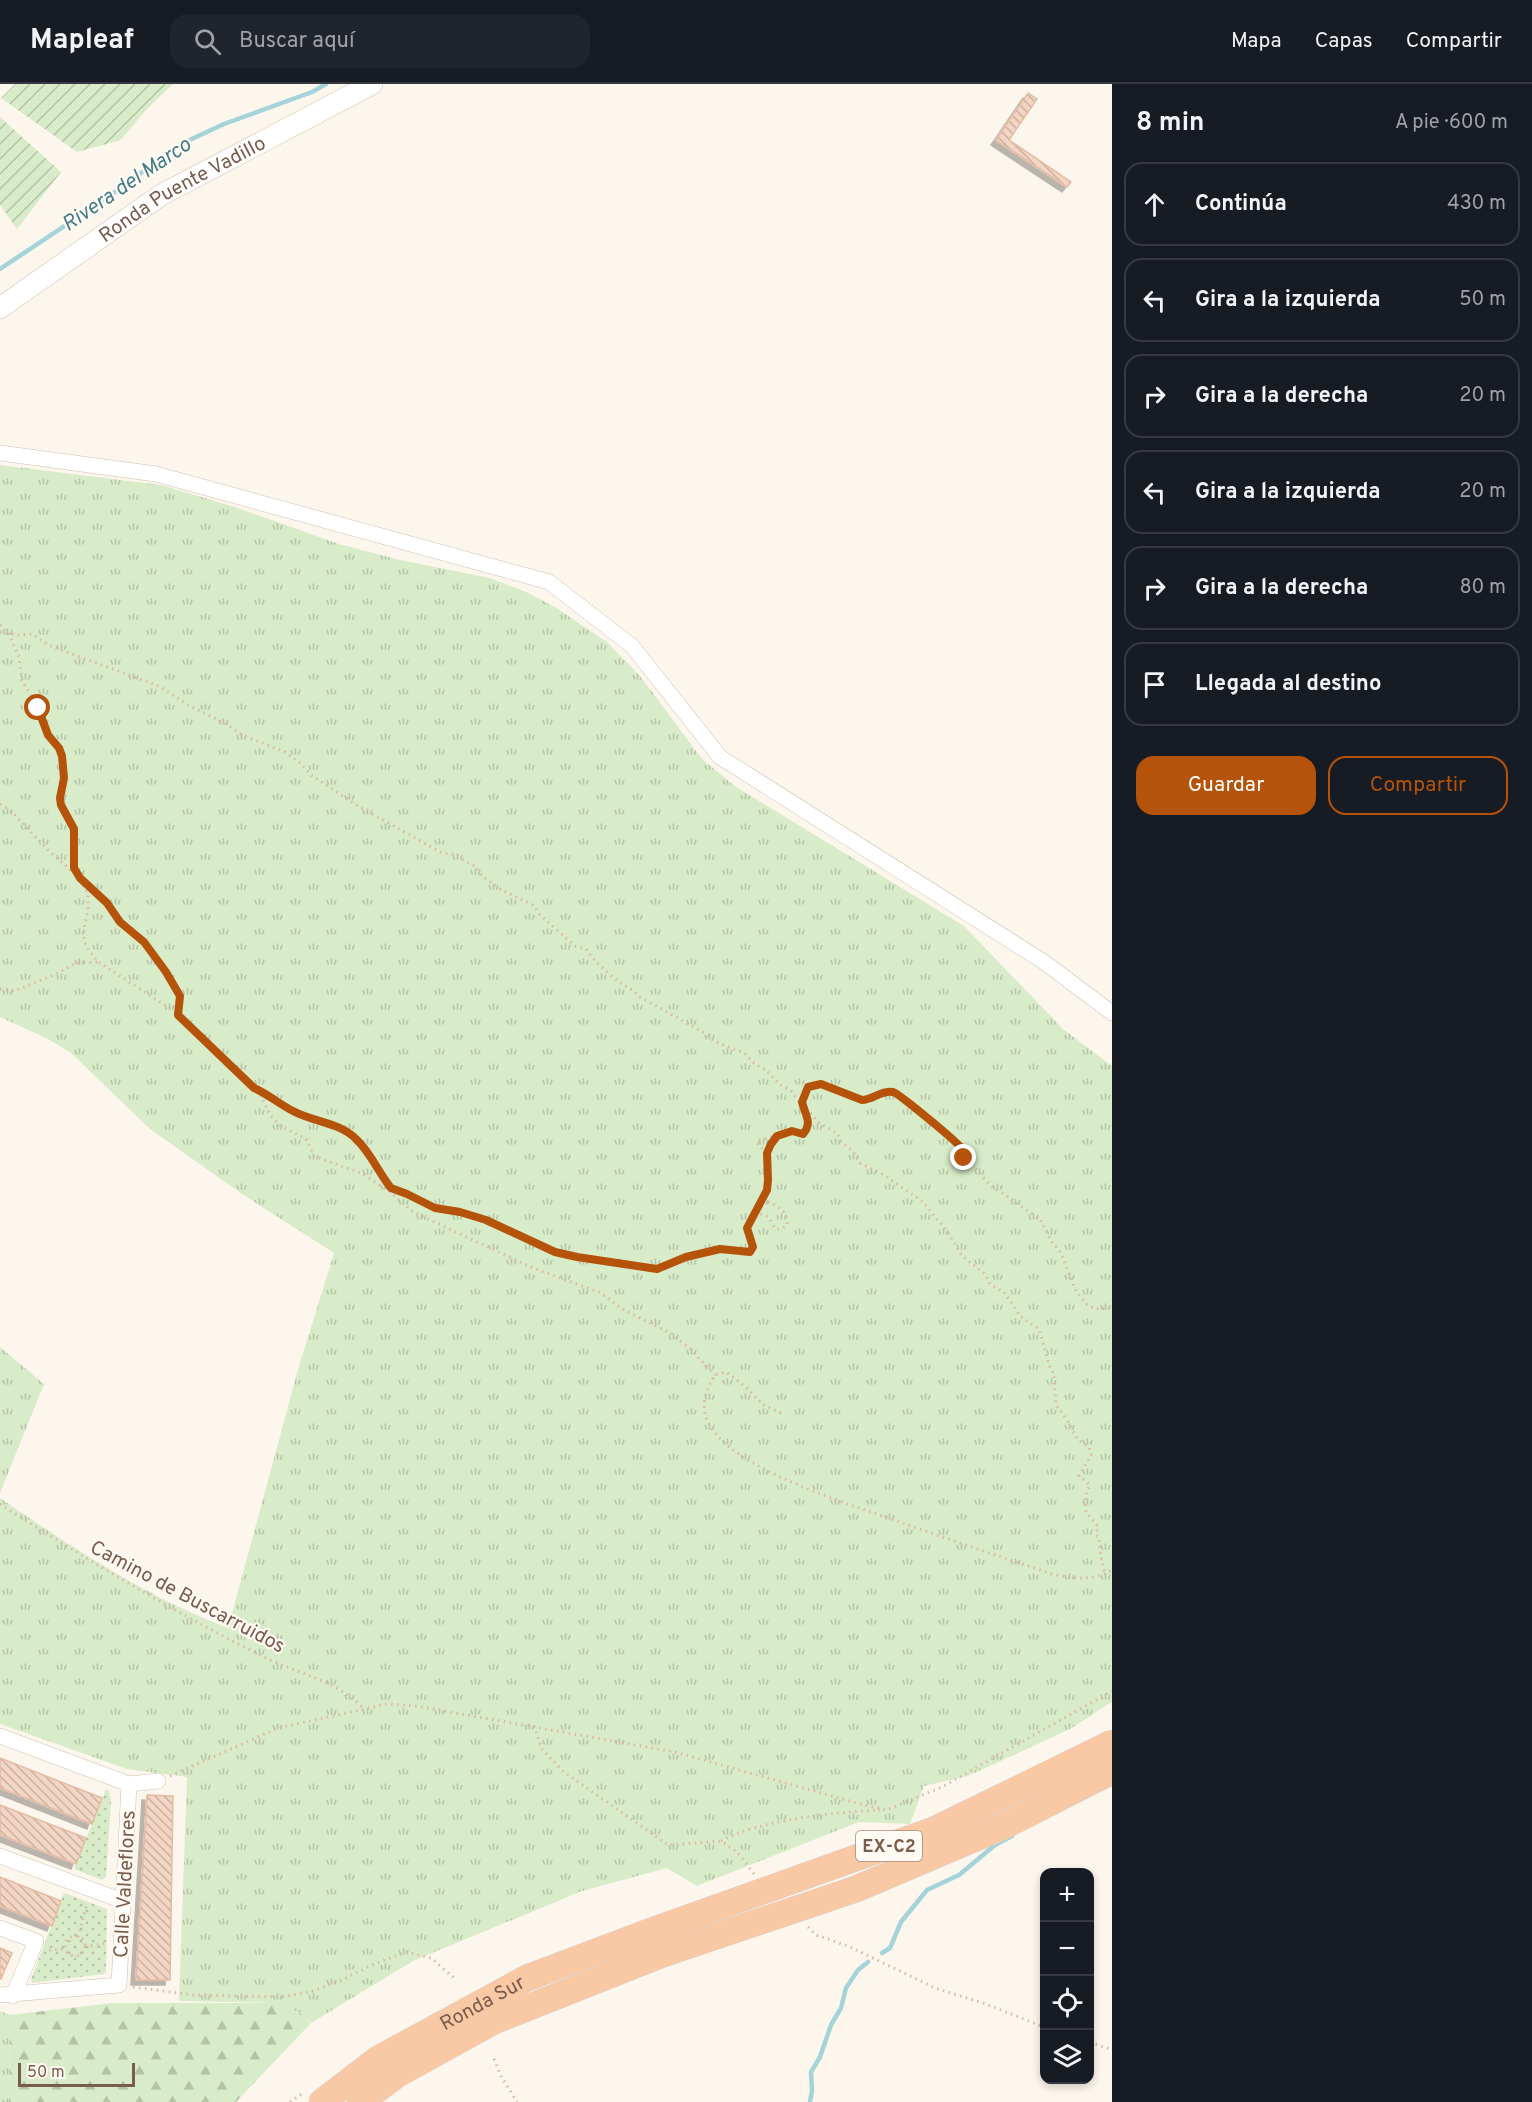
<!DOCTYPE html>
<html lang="es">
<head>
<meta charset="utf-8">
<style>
  body { margin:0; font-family:Overpass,sans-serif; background:#20242c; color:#f1f3f6 }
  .controls { position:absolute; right:18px; bottom:18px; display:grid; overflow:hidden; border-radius:12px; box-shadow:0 3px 9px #0003 }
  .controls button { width:54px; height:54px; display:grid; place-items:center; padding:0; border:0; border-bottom:2px solid #363941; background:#171b24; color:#f1f3f6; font:30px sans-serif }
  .scale { position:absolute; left:18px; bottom:15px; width:117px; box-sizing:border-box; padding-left:6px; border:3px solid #7a5c4d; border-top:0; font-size:16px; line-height:21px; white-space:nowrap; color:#7a5c4d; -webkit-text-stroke:4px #fffaf3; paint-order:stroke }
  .stop { position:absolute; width:18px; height:18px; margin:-14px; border:4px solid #b45309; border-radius:50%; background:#fff }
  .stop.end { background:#b45309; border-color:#fff; box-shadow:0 2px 6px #0008 }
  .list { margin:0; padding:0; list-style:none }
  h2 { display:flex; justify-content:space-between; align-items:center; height:78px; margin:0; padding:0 24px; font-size:26px }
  h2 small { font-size:20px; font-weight:400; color:#9ea1a6 }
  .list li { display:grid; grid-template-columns:39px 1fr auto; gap:18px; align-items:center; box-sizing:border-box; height:84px; margin:0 12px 12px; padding:0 12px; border:2px solid #363941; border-radius:18px }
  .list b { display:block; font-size:22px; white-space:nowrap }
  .list em { font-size:20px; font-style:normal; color:#9ea1a6 }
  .actions { display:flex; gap:12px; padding:18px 24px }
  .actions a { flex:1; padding:14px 0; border:2px solid #b45309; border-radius:18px; text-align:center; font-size:21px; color:#b45309 }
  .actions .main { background:#b45309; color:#fff }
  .icon { flex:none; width:33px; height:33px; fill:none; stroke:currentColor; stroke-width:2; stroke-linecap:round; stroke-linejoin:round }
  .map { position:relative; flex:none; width:1112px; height:2018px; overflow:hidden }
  header { display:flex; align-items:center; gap:36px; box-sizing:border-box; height:84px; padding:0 30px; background:#171b24; border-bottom:2px solid #363941 }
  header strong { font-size:28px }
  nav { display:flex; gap:33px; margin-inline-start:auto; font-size:21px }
  .search { width:420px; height:54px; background:#20242c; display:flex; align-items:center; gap:15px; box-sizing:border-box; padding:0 21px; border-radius:18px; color:#9ea1a6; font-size:22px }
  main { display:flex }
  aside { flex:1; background:#171b24 }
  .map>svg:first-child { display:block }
  .grass { fill:url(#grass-tufts) }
  .forest { fill:url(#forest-firs) }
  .park { fill:url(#park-dots) }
  .garden { fill:url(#garden-furrows) }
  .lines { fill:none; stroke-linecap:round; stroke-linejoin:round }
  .stream { stroke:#a5d3da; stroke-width:4.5 }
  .building { fill:url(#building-back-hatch); stroke:#e6bba3; stroke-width:1.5; filter:url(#shadow) }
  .minor-casing { stroke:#d1beb0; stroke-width:16 }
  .secondary-casing { stroke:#d6c0b0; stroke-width:22 }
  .trunk-casing { stroke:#dad1cd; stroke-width:27 }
  .path { stroke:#d9b8a5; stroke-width:3; stroke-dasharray:1.5 4.5; stroke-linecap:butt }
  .minor { stroke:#fff; stroke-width:15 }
  .secondary { stroke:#fff; stroke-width:21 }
  .trunk { stroke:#f9c8a4; stroke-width:26 }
  .trunk-bridge-casing { stroke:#dad1cd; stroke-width:27; stroke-linecap:butt }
  .trunk-bridge { stroke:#f9c8a4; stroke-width:26 }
  .route { stroke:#b45309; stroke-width:8 }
  .labels { text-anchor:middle; stroke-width:4.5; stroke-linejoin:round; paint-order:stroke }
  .shield { fill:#fffaf3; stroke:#a28b7f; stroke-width:1.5 }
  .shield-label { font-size:18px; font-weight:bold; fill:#7a5c4d }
  .street-label { font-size:20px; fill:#7a5c4d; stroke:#fffaf3 }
  .water-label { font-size:21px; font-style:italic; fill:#437c86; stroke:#fffaf3 }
</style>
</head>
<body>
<header>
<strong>Mapleaf</strong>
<div class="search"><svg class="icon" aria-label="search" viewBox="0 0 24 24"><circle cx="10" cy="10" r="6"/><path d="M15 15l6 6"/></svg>Buscar aquí</div>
<nav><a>Mapa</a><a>Capas</a><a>Compartir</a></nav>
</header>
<main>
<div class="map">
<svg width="1112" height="2018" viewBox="0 0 1112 2018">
  <defs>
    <pattern id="grass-tufts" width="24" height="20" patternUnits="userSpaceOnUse" patternTransform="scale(1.5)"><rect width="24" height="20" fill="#d8ecc9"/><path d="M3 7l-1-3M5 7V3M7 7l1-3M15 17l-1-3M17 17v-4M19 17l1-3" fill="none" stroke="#b4c2a5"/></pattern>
    <pattern id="forest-firs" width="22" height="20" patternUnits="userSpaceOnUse" patternTransform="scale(1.5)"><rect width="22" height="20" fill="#d8ecc9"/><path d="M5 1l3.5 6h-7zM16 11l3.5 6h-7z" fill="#b4c2a5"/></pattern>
    <pattern id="park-dots" width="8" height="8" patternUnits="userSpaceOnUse" patternTransform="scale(1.5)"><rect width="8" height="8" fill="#d8ecc9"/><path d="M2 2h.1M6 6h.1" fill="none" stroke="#b4c2a5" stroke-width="1.8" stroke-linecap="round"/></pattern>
    <pattern id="garden-furrows" width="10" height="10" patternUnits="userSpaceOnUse" patternTransform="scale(1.5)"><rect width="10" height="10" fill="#d8ecc9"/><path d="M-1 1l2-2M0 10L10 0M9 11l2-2" fill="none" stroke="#b4c2a5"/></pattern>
    <pattern id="building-back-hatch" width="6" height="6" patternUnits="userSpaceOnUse" patternTransform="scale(1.5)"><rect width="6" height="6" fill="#f3d5c3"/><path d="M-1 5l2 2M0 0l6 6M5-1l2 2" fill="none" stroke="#cab0a1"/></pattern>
    <filter id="shadow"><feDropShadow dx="-5" dy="5" stdDeviation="0" flood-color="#0004"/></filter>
  </defs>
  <rect width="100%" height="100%" fill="#fdf6ec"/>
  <!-- grass -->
  <g class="grass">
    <path d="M 0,381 L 161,401 L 235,423 L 339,460 L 400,476 L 490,494 L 524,507 L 555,523 L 607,558 L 640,592 L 702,675 L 736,703 L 964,842 L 1063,945 L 1112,982 L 1112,1618 L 1070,1645 L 968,1692 L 924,1702 L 910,1740 L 859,1738 L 697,1802 L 667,1784 L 582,1807 L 413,1877 L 311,1939 L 302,1930 L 276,1919 L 179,1917 L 187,1693 L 127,1685 L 0,1640 L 0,1414 C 72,1463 146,1513 228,1544 L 299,1282 L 334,1169 L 242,1110 L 150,1045 L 71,969 L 48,955 L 0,933 Z"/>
    <polygon points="0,1263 44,1300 0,1409"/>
    <polygon points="0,1927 10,1931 9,2018 0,2018"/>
  </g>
  <!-- forest -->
  <polygon class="forest" points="112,1919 277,1919 302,1930 311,1939 236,2018 9,2018 10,1931"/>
  <!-- park -->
  <g class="park">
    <polygon points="106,1705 109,1707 111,1718 106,1793 102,1796 74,1785"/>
    <polygon points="64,1809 107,1825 106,1888 104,1890 32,1899 31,1895"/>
  </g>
  <!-- garden -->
  <g class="garden">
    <polygon points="15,0 173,0 147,25 121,56 77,68 1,14"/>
    <polygon points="0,33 61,88 17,145 0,121"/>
  </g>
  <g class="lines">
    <!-- stream -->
    <g class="stream">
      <polyline points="0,185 108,113 181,60 224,40 312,8 326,0"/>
      <polyline points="882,1869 890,1864 901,1838 927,1806 959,1791 995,1761 1012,1752"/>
      <polyline points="810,2018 812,2007 811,1988 820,1973 831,1941 841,1924 846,1904 858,1886 868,1878"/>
    </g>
  </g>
  <!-- building -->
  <g class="building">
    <polygon points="1028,9 1037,15 1009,56 1071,98 1067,103 996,56"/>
    <polygon points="0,1674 102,1714 92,1740 0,1704"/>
    <polygon points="147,1711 173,1712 170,1896 136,1896"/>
    <polygon points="0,1721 86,1754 76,1780 0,1751"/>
    <polygon points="0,1793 61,1817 52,1842 0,1822"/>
    <polygon points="0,1864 12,1869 1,1895 0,1894"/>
  </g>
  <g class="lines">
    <defs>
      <g id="minor">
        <polyline points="0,369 156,390 549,498 632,562 720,673 1044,878 1112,929"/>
        <polyline points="0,1652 129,1700 158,1697"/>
        <polyline points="0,1772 123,1817"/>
        <polyline points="0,1844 36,1857 13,1912"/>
        <polyline points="0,1911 119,1901 129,1700"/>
      </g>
      <g id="secondary">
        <path id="s1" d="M 0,224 L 161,111 L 372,0"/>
      </g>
      <g id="trunk">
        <path id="s2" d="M 322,2018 L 378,1975 L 527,1894 L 657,1845"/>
        <polyline points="360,2018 398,1990 494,1937 663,1870"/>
      </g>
    </defs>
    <!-- minor casing -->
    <use href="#minor" class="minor-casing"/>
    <!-- secondary casing -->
    <use href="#secondary" class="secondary-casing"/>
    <!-- trunk casing -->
    <use href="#trunk" class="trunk-casing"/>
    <!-- path -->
    <g class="path">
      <polyline points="0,541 9,550 19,573 22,596 38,624 48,650 59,664 62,672 64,694 60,714 61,721 73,745 74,784 88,810 88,825 84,845 84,856 86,862 98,878 177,929 253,1004 261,1012 270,1031 282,1043 306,1055 314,1072 363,1090 389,1107 413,1128 533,1184 601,1209 622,1225 672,1250 690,1265 715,1291"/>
      <path d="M 0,548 L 18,551 L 32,550 L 50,562 L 159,602 L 190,622 L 226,640 L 242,651 L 285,668 L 300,679 L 311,691 L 358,722 L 442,769 L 453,770 L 476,783 L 482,792 L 502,806 L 533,821 L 540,831 L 575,862 L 586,865 C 594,877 606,888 617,896 C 625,903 633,905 640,913 L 703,948 L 714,957 L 744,969 L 756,981 L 766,986 L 779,1000 L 791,1007 L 804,1024 L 809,1027 L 818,1038 L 838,1050 L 840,1056 L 855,1070 L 860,1079 L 884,1091 L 922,1117 L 947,1147 L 962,1172 L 985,1190 L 990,1200 L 1004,1208 L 1021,1233 L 1039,1245 L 1050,1284 L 1054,1290 L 1056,1321 L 1067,1336 L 1078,1356 L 1089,1363 L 1091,1371 L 1079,1392 L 1090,1401 L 1085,1412 L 1086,1429 L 1098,1442 L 1096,1451 L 1099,1454 C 1099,1466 1102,1477 1105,1490"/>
      <polyline points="0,720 11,727 50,768 75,790"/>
      <polyline points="82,796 107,819 120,838 144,858 166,888 180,912 178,931"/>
      <polyline points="0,905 14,907 54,891 76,879 98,878"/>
      <path d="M 253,1004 L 267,1010 L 294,1028 L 325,1038 L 355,1053 L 366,1066 L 391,1104 L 407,1110 L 435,1124 L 460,1128 L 498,1141 L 555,1168 L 657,1185 L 686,1173 L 720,1165 L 750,1168 L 753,1163 C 751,1158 747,1150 747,1144 C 747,1134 759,1126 768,1133 C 771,1136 773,1142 776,1145 L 782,1145 L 787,1141 C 788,1126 776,1121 763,1116 C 768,1094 776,1076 757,1059 L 758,1056 C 775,1054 786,1045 803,1050 C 813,1039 806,1030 802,1018 L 809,1003 L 821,1000 L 862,1016 C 877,1016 881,1003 899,1010 L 953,1056 L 962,1065 L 964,1074 L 967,1079 L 974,1083 L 992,1103 L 1012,1115 L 1020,1122 L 1040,1135 L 1052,1158 L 1061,1169 L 1076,1207 L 1086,1220 L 1090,1223 L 1101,1225 L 1112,1223"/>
      <polyline points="767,1068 776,1053"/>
      <polyline points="752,1132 763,1114"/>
      <path d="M 781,1329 L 762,1320 L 746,1303 L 726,1288 L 715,1291 C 706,1306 700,1321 708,1338 C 730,1385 852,1421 900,1438 C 950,1456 1001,1473 1052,1490 C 1074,1495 1091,1497 1112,1486"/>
      <path d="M 0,1420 C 86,1475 172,1527 264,1573 C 300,1591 335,1595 364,1625"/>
      <polyline points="534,1642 542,1665 564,1688 668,1761 721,1757 737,1768 754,1790"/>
      <polyline points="170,1692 278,1644 387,1620 416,1622 675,1668 864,1721 887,1726 942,1703 1112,1607"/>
      <path d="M 721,1757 C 759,1736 836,1728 880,1726"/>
      <polyline points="808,1843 816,1851 848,1862 935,1904 983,1919 1044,1943"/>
      <circle cx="75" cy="1862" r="10"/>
      <polyline points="78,1853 87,1819"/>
      <polyline points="85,1863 107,1859"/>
      <polyline points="49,1866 65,1865"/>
      <polyline points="133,1903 193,1911 281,1913 310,1908 340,1897 374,1880 406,1868 431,1874 454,1894"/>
      <polyline points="1090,1958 1112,1966"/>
      <polyline points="494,1975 501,1992 517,2018"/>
      <polyline points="290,2018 303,2009"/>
    </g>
    <!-- minor -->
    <use href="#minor" class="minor"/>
    <!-- secondary -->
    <use href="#secondary" class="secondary"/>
    <!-- trunk -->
    <use href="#trunk" class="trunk"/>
    <defs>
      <g id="trunk-bridge">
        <polyline points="657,1845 934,1746 1112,1659"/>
        <polyline points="663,1870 856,1805 1004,1742 1112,1687"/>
      </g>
    </defs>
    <!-- trunk-bridge casing -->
    <use href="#trunk-bridge" class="trunk-bridge-casing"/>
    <!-- trunk-bridge -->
    <use href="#trunk-bridge" class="trunk-bridge"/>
  </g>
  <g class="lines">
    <!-- route -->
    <path class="route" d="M 38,624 L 48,651 L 59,664 L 62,672 L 64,694 L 60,714 L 61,721 L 74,745 L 74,784 L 80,794 L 107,819 L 120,838 L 144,858 L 166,888 L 180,912 L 178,931 L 254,1004 C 268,1010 279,1020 293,1027 C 313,1038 339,1038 356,1055 C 371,1069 378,1088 391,1104 L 407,1110 L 435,1124 L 460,1128 L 486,1136 L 555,1168 L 577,1173 L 657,1185 L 686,1173 L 720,1165 L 750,1168 L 753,1163 L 747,1144 L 767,1106 L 768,1096 L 767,1069 L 771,1060 L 777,1052 L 792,1047 L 803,1050 C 813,1039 805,1031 802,1018 L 808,1003 L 821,1000 L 862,1016 C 873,1016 881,1006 893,1008 C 898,1009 959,1059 962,1065 C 963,1068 963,1071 964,1074"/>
  </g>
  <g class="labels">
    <!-- shield labels -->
    <rect class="shield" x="856" y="1747" width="66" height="30" rx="4.5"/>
    <g class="shield-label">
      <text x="889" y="1768">EX-C2</text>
    </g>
    <!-- street labels -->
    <g class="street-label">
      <text dy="7" stroke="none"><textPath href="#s1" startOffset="218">Ronda Puente Vadillo</textPath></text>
      <text transform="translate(188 1512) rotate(28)" y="7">Camino de Buscarruidos</text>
      <text transform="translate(124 1800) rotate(-87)" y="7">Calle Valdeflores</text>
      <text dy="7" stroke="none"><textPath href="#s2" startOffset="189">Ronda Sur</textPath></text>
    </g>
    <!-- water labels -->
    <g class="water-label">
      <text transform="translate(126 100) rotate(-34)" y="7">Rivera del Marco</text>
    </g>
  </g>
</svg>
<div class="controls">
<button>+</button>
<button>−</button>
<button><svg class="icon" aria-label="locate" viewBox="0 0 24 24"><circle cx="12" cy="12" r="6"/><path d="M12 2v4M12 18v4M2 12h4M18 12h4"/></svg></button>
<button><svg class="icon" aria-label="layers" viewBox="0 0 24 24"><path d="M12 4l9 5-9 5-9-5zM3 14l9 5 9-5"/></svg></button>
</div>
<div class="scale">50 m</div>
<div class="stop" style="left:38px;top:624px"></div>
<div class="stop end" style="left:964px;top:1074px"></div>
</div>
<aside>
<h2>8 min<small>A pie · 600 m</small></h2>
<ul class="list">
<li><svg class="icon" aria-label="ahead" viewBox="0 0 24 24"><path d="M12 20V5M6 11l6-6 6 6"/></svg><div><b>Continúa</b></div><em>430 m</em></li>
<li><svg class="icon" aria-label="left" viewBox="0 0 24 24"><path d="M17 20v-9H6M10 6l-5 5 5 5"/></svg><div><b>Gira a la izquierda</b></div><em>50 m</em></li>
<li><svg class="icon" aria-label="right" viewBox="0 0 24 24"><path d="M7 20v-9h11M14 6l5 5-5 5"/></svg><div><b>Gira a la derecha</b></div><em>20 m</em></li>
<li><svg class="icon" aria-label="left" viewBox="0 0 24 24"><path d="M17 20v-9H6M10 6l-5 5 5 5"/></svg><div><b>Gira a la izquierda</b></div><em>20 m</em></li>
<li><svg class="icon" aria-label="right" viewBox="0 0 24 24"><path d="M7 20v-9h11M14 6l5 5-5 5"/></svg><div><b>Gira a la derecha</b></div><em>80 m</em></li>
<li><svg class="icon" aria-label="arrive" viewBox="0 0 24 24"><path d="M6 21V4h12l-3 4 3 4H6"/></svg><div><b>Llegada al destino</b></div></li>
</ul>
<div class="actions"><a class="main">Guardar</a><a>Compartir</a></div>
</aside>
</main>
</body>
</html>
